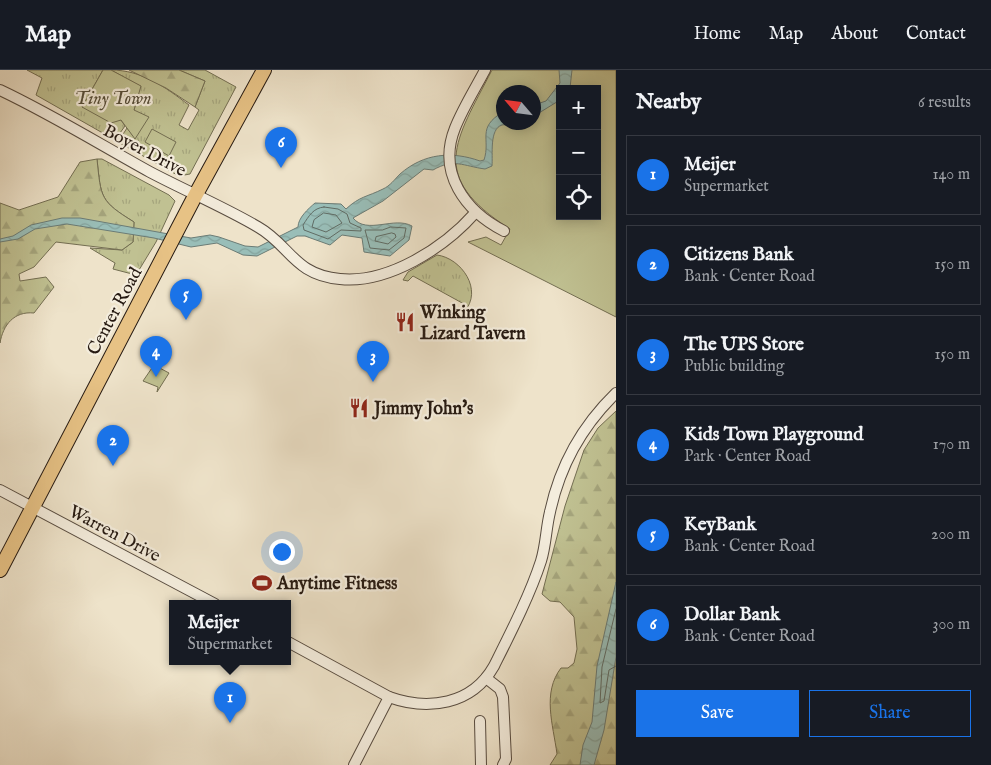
<!DOCTYPE html>
<html lang="en">
<head>
<meta charset="utf-8">
<style>
  body { margin:0; font-family:"IM FELL English",serif; background:#20242c; color:#f1f3f6 }
  .controls { position:absolute; right:15px; top:15px; display:grid; overflow:hidden; border-radius:0px; box-shadow:0 2px 12px #0003 }
  .controls button { width:45px; height:45px; display:grid; place-items:center; padding:0; border:0; border-bottom:1px solid #363941; background:#171b24; color:#f1f3f6; font:25px sans-serif }
  .compass { position:absolute; left:496px; top:15px; width:45px; height:45px; border-radius:50%; background:#171b24; box-shadow:0 2px 12px #0003; rotate:298deg }
  .you { position:absolute; left:281px; top:481px; width:18px; height:18px; margin:-12px; border:4px solid #fff; border-radius:50%; background:#1a73e8; box-shadow:0 0 0 8px #1a73e833 }
  .badge { display:grid; place-items:center; width:32px; height:32px; border-radius:50%; background:#1a73e8; color:#fff; font-size:16px; font-weight:700 }
  .pin { position:absolute; translate:-50% -41px; filter:drop-shadow(0 1px 2px #0008) }
  .pin::after { content:''; position:absolute; top:26px; width:18px; height:15px; background:inherit; clip-path:polygon(0 0,100% 0,50% 100%) }
  .popup { position:absolute; left:169px; top:530px; width:122px; height:65px; box-sizing:border-box; display:grid; place-content:center; border-radius:0px; background:#171b24; filter:drop-shadow(0 1px 4px #0005); font-size:16px; white-space:nowrap; color:#9ea1a6 }
  .popup b { font-size:19px; color:#f1f3f6 }
  .popup::after { content:''; position:absolute; left:50%; top:100%; margin-left:-10px; border:10px solid transparent; border-top-color:#171b24 }
  .list { margin:0; padding:0; list-style:none }
  h2 { display:flex; justify-content:space-between; align-items:center; height:65px; margin:0; padding:0 20px; font-size:21px }
  h2 small { font-size:16px; font-weight:400; color:#9ea1a6 }
  .list li { display:grid; grid-template-columns:32px 1fr auto; gap:15px; align-items:center; box-sizing:border-box; height:80px; margin:0 10px 10px; padding:0 10px; border:1px solid #363941; border-radius:0px }
  .list b { display:block; font-size:19px; white-space:nowrap }
  .list p { margin:0; font-size:16px; white-space:nowrap; color:#9ea1a6 }
  .list em { font-size:16px; font-style:normal; color:#9ea1a6 }
  .actions { display:flex; gap:10px; padding:15px 20px }
  .actions a { flex:1; padding:11px 0; border:1px solid #1a73e8; border-radius:0px; text-align:center; font-size:18px; color:#1a73e8 }
  .actions .main { background:#1a73e8; color:#fff }
  .icon { flex:none; width:28px; height:28px; fill:none; stroke:currentColor; stroke-width:2; stroke-linecap:round; stroke-linejoin:round }
  .map { position:relative; flex:none; width:616px; height:695px; overflow:hidden }
  header { display:flex; align-items:center; gap:30px; box-sizing:border-box; height:70px; padding:0 25px; background:#171b24; border-bottom:1px solid #363941 }
  header strong { font-size:24px }
  nav { display:flex; gap:28px; margin-inline-start:auto; font-size:18px }
  main { display:flex }
  aside { flex:1; background:#171b24 }
  .map>svg:first-child { display:block }
  .grass { fill:url(#grass-tufts); stroke:#736e52 }
  .forest { fill:url(#forest-firs); stroke:#736e52 }
  .park { fill:#c0c192; stroke:#736e52; fill-rule:evenodd }
  .water { fill:url(#water-waves); stroke:#6b7c76 }
  .lines { fill:none; stroke-linecap:round; stroke-linejoin:round }
  .shore { stroke:#606c65; stroke-width:1 }
  .minor-casing { stroke:#584c40; stroke-width:12 }
  .major-casing { stroke:#261a12; stroke-width:16 }
  .minor { stroke:#f4eddd; stroke-width:10 }
  .major { stroke:#e7c285; stroke-width:14 }
  .labels { text-anchor:middle; stroke-width:4.5; stroke-linejoin:round; paint-order:stroke }
  .park-label { font-size:18px; font-style:italic; fill:#544c38; stroke:#f4eddd }
  .street-label { font-size:18px; fill:#261a12; stroke:#f4eddd }
  .poi-label { font-size:18px; font-weight:bold; fill:#261a12; stroke:#f4eddd; text-anchor:start }
</style>
</head>
<body>
<header>
<strong>Map</strong>
<nav><a>Home</a><a>Map</a><a>About</a><a>Contact</a></nav>
</header>
<main>
<div class="map">
<svg width="616" height="695" viewBox="0 0 616 695">
  <defs>
    <pattern id="grass-tufts" width="24" height="20" patternUnits="userSpaceOnUse" patternTransform="scale(1.25)"><rect width="24" height="20" fill="#c0c192"/><path d="M3 7l-1-3M5 7V3M7 7l1-3M15 17l-1-3M17 17v-4M19 17l1-3" fill="none" stroke="#a5a57d"/></pattern>
    <pattern id="forest-firs" width="22" height="20" patternUnits="userSpaceOnUse" patternTransform="scale(1.25)"><rect width="22" height="20" fill="#c0c192"/><path d="M5 1l3.5 6h-7zM16 11l3.5 6h-7z" fill="#a5a57d"/></pattern>
    <pattern id="water-waves" width="16" height="10" patternUnits="userSpaceOnUse" patternTransform="scale(1.25)"><rect width="16" height="10" fill="#99beb8"/><path d="M0 5q4-4 8 0t8 0" fill="none" stroke="#84a39d"/></pattern>
  </defs>
  <rect width="100%" height="100%" fill="#eee3ca"/>
  <filter id="stains"><feTurbulence type="fractalNoise" baseFrequency=".004" numOctaves="4"/><feColorMatrix values="0 0 0 0 .2 0 0 0 0 .09 0 0 0 0 .02 0 0 0 .5 -.17"/></filter>
  <radialGradient id="worn" r=".72"><stop offset=".6" stop-color="#630" stop-opacity="0"/><stop offset="1" stop-color="#630" stop-opacity=".3"/></radialGradient>
  <!-- grass -->
  <g class="grass">
    <polygon points="27,0 103,0 82,37 121,50 125,56 115,70 36,25 42,8"/>
    <path d="M 111,0 C 142,0 165,17 189,35 L 179,55 L 188,60 L 199,40 L 195,37 L 205,11 L 179,0 L 205,0 L 236,17 L 190,104 L 179,106 L 118,72 L 127,58 L 135,68 L 134,40 L 140,16 Z"/>
    <path d="M 97,89 L 102,89 L 169,125 L 175,131 L 156,172 L 136,205 L 113,199 L 115,193 L 90,178 L 122,180 L 133,172 L 134,152 C 100,131 101,128 97,89 Z"/>
    <path d="M 437,185 C 461,188 484,220 464,242 L 461,241 L 464,234 L 413,206 L 408,211 L 403,210 L 408,202 Z"/>
  </g>
  <!-- forest -->
  <g class="forest">
    <polygon points="129,0 179,0 205,11 195,37 166,18"/>
    <path d="M 97,89 C 101,128 100,131 134,152 L 133,172 L 122,180 L 56,172 L 34,197 L 19,204 L 20,211 L 46,207 L 54,217 L 34,243 C 14,241 3,255 0,273 L 0,133 L 19,140 L 58,127 L 80,92 Z"/>
    <path d="M 616,341 L 616,695 L 550,695 L 557,684 C 553,654 542,623 561,598 L 568,598 L 574,593 L 577,579 L 574,547 L 560,532 L 550,531 L 542,524 L 565,436 L 584,380 L 598,358 Z"/>
  </g>
  <!-- park -->
  <g class="park">
    <polygon points="103,0 111,0 141,16 134,40 149,47 135,69 121,50 111,53 82,37"/>
    <path d="M 492,0 L 616,0 L 616,247 L 468,172 L 486,167 L 501,175 L 510,159 C 427,106 455,72 492,0 ZM 560,19 L 597,19 L 597,146 L 560,146 ZM 503,22 L 534,22 L 534,52 L 503,52 Z"/>
    <polygon points="152,59 176,72 169,86 145,72"/>
    <polygon points="154,295 169,303 157,322 158,317 143,311"/>
  </g>
  <!-- water -->
  <g class="water">
    <polygon points="559,0 572,0 570,18 560,19 560,30 534,46 534,35 546,31 560,13"/>
    <path d="M 503,42 L 503,52 L 518,53 C 512,55 507,54 502,55 C 489,59 493,85 492,96 L 485,99 C 463,96 454,88 433,100 L 424,99 L 383,131 L 353,148 C 367,165 394,146 412,156 L 409,170 L 390,186 L 364,182 L 362,168 L 342,165 L 330,175 L 305,166 L 297,166 L 257,186 L 243,185 L 217,173 L 191,177 L 154,168 L 67,154 L 35,159 L 18,169 L 0,172 L 0,169 L 13,166 L 31,155 L 62,148 L 80,148 L 191,168 L 210,165 L 219,167 L 245,176 L 258,177 L 298,157 C 298,148 308,139 315,133 L 341,134 L 346,139 C 360,126 367,127 383,119 C 390,116 395,109 400,104 C 424,83 452,81 480,91 L 484,90 C 491,69 476,58 503,42 Z"/>
    <polygon points="616,512 616,587 604,660 594,695 580,695 583,675 592,652 597,596"/>
  </g>
  <g class="lines">
    <!-- shore -->
    <g class="shore">
      <path d="M 324,137 L 338,139 L 347,144 L 350,153 L 361,158 L 361,161 L 341,160 L 328,169 L 304,160 L 303,155 C 309,146 313,138 324,137 Z"/>
      <polygon points="324,143 336,145 342,153 326,162 312,157 314,150"/>
      <polygon points="391,157 406,158 404,168 389,180 370,178 365,160 382,160"/>
      <polygon points="392,163 395,164 396,167 388,174 375,171 376,167"/>
      <polyline points="616,539 602,597 600,633 604,631 609,600 616,596"/>
    </g>
    <defs>
      <g id="minor">
        <path d="M 485,0 C 475,19 463,38 455,58 C 437,103 465,141 504,161"/>
        <path d="M 0,20 C 51,44 101,75 150,102 C 186,121 224,137 258,157 C 290,175 294,205 340,209 C 388,214 444,178 475,143"/>
        <polyline points="0,420 215,534"/>
        <path d="M 288,572 L 389,627 C 428,641 472,635 494,596 C 510,564 530,525 541,491 C 546,475 546,458 550,442 C 560,395 582,356 616,323"/>
        <polyline points="486,608 500,619 503,627 506,689 503,695"/>
        <polyline points="480,651 481,695"/>
        <polyline points="354,695 389,627"/>
      </g>
      <polyline id="major" points="0,500 195,126 264,0"/>
    </defs>
    <!-- minor casing -->
    <use href="#minor" class="minor-casing"/>
    <!-- major casing -->
    <use href="#major" class="major-casing"/>
    <!-- minor -->
    <use href="#minor" class="minor"/>
    <!-- major -->
    <use href="#major" class="major"/>
  </g>
  <!-- icons -->
  <defs>
    <symbol id="restaurant-bare" viewBox="-9 -9 18 18"><path d="M-5-6h1v4h1v-4h1v4h1v-4h1v5L-1.5 .5V6h-2V.5L-5-1ZM5-6V6H3V1.5H1.5Q1.5-4 5-6Z" fill="#8f2418" stroke="#f4eddd" stroke-width="2.5" paint-order="stroke"/></symbol>
    <symbol id="stadium-bare" viewBox="-9 -9 18 18"><path d="M0-5a6.5 5 0 1 0 0 10a6.5 5 0 1 0 0-10ZM-3.5-1.8h7v3.6h-7Z" fill="#8f2418" stroke="#f4eddd" stroke-width="2.5" paint-order="stroke"/></symbol>
  </defs>
  <g fill-rule="evenodd">
    <use href="#restaurant-bare" x="391" y="238" width="28" height="28"/>
    <use href="#restaurant-bare" x="345" y="324" width="28" height="28"/>
    <use href="#stadium-bare" x="248" y="499" width="28" height="28"/>
  </g>
  <g class="labels">
    <!-- park labels -->
    <g class="park-label">
      <text x="113" y="34">Tiny Town</text>
    </g>
    <!-- street labels -->
    <g class="street-label">
      <text transform="translate(145 80) rotate(28)" y="6">Boyer Drive</text>
      <text transform="translate(114 241) rotate(-62)" y="6">Center Road</text>
      <text transform="translate(115 463) rotate(28)" y="6">Warren Drive</text>
    </g>
    <!-- poi labels -->
    <g class="poi-label">
      <text x="420" y="248">Winking<tspan x="420" dy="21">Lizard Tavern</tspan></text>
      <text x="374" y="344">Jimmy John's</text>
      <text x="277" y="519">Anytime Fitness</text>
    </g>
  </g>
  <rect width="100%" height="100%" filter="url(#stains)"/>
  <rect width="100%" height="100%" fill="url(#worn)"/>
</svg>
<div class="controls">
<button>+</button>
<button>−</button>
<button><svg class="icon" aria-label="locate" viewBox="0 0 24 24"><circle cx="12" cy="12" r="6"/><path d="M12 2v4M12 18v4M2 12h4M18 12h4"/></svg></button>
</div>
<svg class="compass" viewBox="-18 -18 36 36"><path d="M0-13l5 13h-10z" fill="#e53935"/><path d="M0 13l5-13h-10z" fill="#9ea1a6"/></svg>
<div class="you"></div>
<div class="pin badge" style="left:230px;top:653px">1</div>
<div class="popup"><b>Meijer</b>Supermarket</div>
<div class="pin badge" style="left:113px;top:396px">2</div>
<div class="pin badge" style="left:373px;top:312px">3</div>
<div class="pin badge" style="left:156px;top:307px">4</div>
<div class="pin badge" style="left:186px;top:250px">5</div>
<div class="pin badge" style="left:281px;top:98px">6</div>
</div>
<aside>
<h2>Nearby<small>6 results</small></h2>
<ul class="list">
<li><span class="badge">1</span><div><b>Meijer</b><p>Supermarket</p></div><em>140 m</em></li>
<li><span class="badge">2</span><div><b>Citizens Bank</b><p>Bank · Center Road</p></div><em>150 m</em></li>
<li><span class="badge">3</span><div><b>The UPS Store</b><p>Public building</p></div><em>150 m</em></li>
<li><span class="badge">4</span><div><b>Kids Town Playground</b><p>Park · Center Road</p></div><em>170 m</em></li>
<li><span class="badge">5</span><div><b>KeyBank</b><p>Bank · Center Road</p></div><em>200 m</em></li>
<li><span class="badge">6</span><div><b>Dollar Bank</b><p>Bank · Center Road</p></div><em>300 m</em></li>
</ul>
<div class="actions"><a class="main">Save</a><a>Share</a></div>
</aside>
</main>
</body>
</html>
